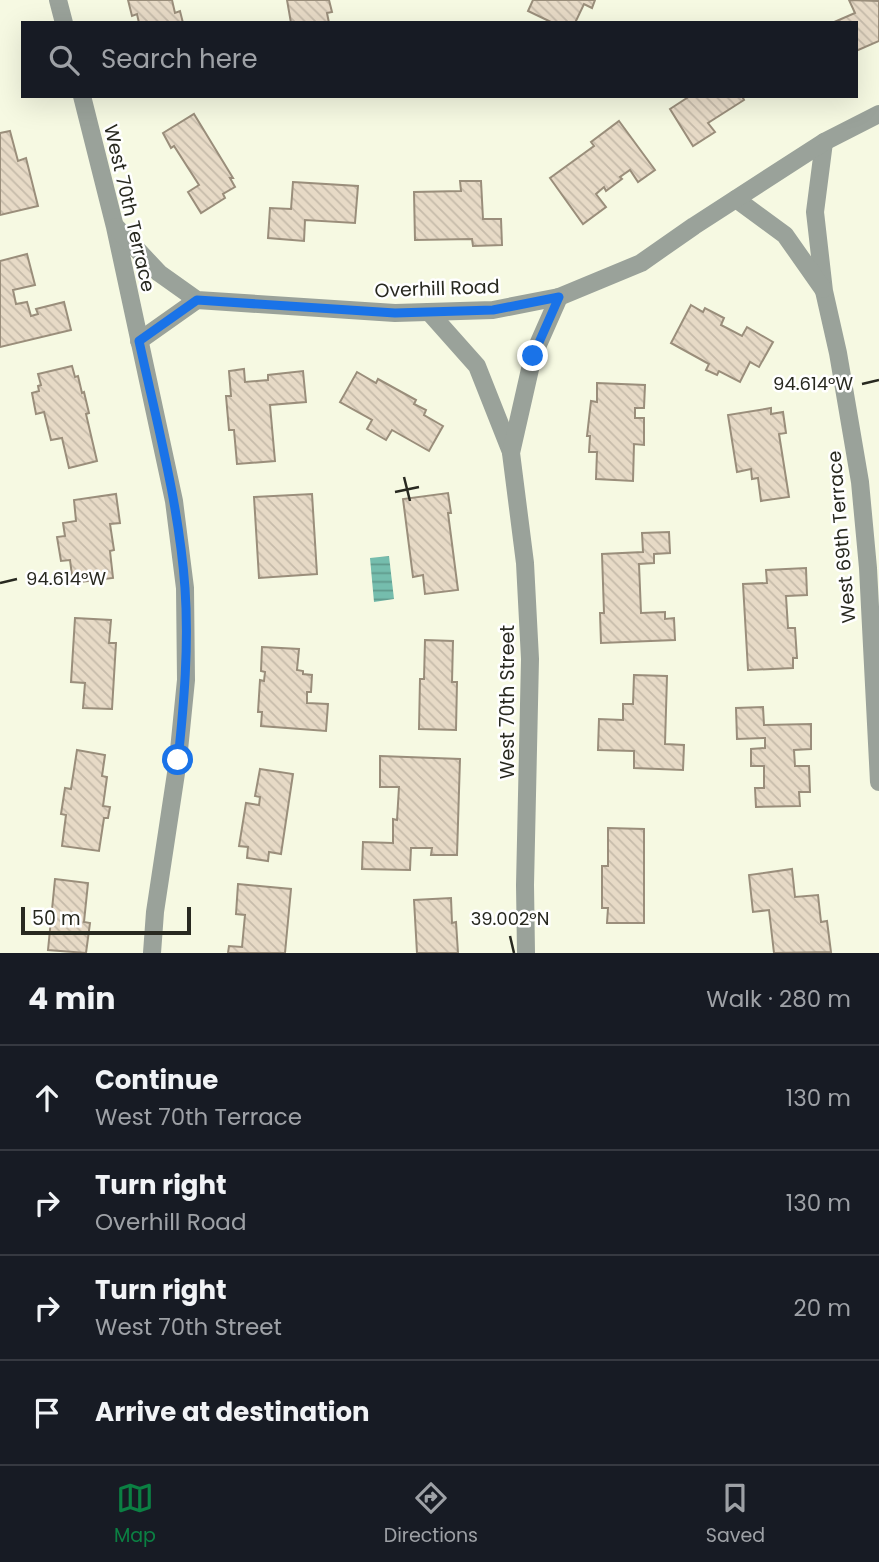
<!DOCTYPE html>
<html lang="en">
<head>
<meta charset="utf-8">
<style>
  body { margin:0; font-family:Poppins,sans-serif; background:#20242c; color:#f1f3f6 }
  .scale { position:absolute; left:21px; bottom:18px; width:170px; box-sizing:border-box; padding-left:7px; border:4px solid #282920; border-top:0; font-size:19px; line-height:24px; white-space:nowrap; color:#282920; -webkit-text-stroke:5px #fff; paint-order:stroke }
  .stop { position:absolute; width:21px; height:21px; margin:-16px; border:5px solid #1a73e8; border-radius:50%; background:#fff }
  .stop.end { background:#1a73e8; border-color:#fff; box-shadow:0 2px 7px #0008 }
  .list { margin:0; padding:0; list-style:none }
  h2 { display:flex; justify-content:space-between; align-items:center; height:91px; margin:0; padding:0 28px; font-size:30px }
  h2 small { font-size:23px; font-weight:400; color:#9ea1a6 }
  .list li { display:grid; grid-template-columns:46px 1fr auto; gap:21px; align-items:center; box-sizing:border-box; height:105px; padding:0 28px; border-top:2px solid #363941 }
  .list b { display:block; font-size:26px; white-space:nowrap }
  .list p { margin:0; font-size:23px; white-space:nowrap; color:#9ea1a6 }
  .list em { font-size:23px; font-style:normal; color:#9ea1a6 }
  .icon { flex:none; width:38px; height:38px; fill:none; stroke:currentColor; stroke-width:2; stroke-linecap:round; stroke-linejoin:round }
  .map { position:relative; flex:none; width:879px; height:953px; overflow:hidden }
  .search { position:absolute; background:#171b24; box-shadow:0 7px 28px #0002; left:21px; right:21px; top:21px; height:77px; display:flex; align-items:center; gap:18px; box-sizing:border-box; padding:0 24px; border-radius:0px; color:#9ea1a6; font-size:26px }
  .sheet { height:511px; background:#171b24 }
  nav { display:flex; justify-content:space-around; align-items:center; box-sizing:border-box; height:98px; border-top:2px solid #363941; background:#171b24; font-size:19px; color:#9ea1a6 }
  nav a { display:grid; justify-items:center; gap:4px }
  nav .on { color:#0b8043 }
  .map>svg:first-child { display:block }
  .water { fill:url(#water-rules) }
  .building { fill:url(#building-back-hatch); stroke:#9a8e7b; stroke-width:2 }
  .lines { fill:none; stroke-linecap:round; stroke-linejoin:round }
  .minor { stroke:#9aa29a; stroke-width:18 }
  .route { stroke:#1a73e8; stroke-width:9 }
  .ticks { fill:none; stroke:#282920; stroke-width:2.5 }
  .labels { text-anchor:middle; stroke-width:5; stroke-linejoin:round; paint-order:stroke }
  .street-label { font-size:19px; fill:#282920; stroke:#fff }
  .ticks-label { font-size:18px; text-anchor:middle; fill:#282920; stroke:#fff; stroke-width:5; stroke-linejoin:round; paint-order:stroke }
</style>
</head>
<body>
<div class="map">
<svg width="879" height="953" viewBox="0 0 879 953">
  <defs>
    <pattern id="water-rules" width="6" height="5" patternUnits="userSpaceOnUse" patternTransform="scale(1.75)"><rect width="6" height="5" fill="#75bdad"/><path d="M0 2.5h6" fill="none" stroke="#609a8c"/></pattern>
    <pattern id="building-back-hatch" width="6" height="6" patternUnits="userSpaceOnUse" patternTransform="scale(1.75)"><rect width="6" height="6" fill="#e7dac6"/><path d="M-1 5l2 2M0 0l6 6M5-1l2 2" fill="none" stroke="#c6bbaa"/></pattern>
  </defs>
  <rect width="100%" height="100%" fill="#f6f9e2"/>
  <!-- water -->
  <polygon class="water" points="389,556 394,599 374,602 370,558"/>
  <!-- building -->
  <g class="building">
    <polygon points="128,0 172,0 175,13 180,11 183,23 139,23 137,14 132,16"/>
    <polygon points="287,0 329,0 332,12 327,13 329,23 291,23"/>
    <polygon points="533,0 595,0 592,8 584,4 575,23 553,23 528,11"/>
    <polygon points="849,0 879,1 879,41 856,51 856,23 832,23 855,13"/>
    <polygon points="690,96 742,96 744,100 708,123 715,132 693,146 670,109"/>
    <polygon points="194,114 233,178 230,178 235,187 223,194 225,198 201,213 188,192 199,185 174,146 171,148 163,133"/>
    <polygon points="619,121 655,170 638,182 630,170 620,177 622,179 606,191 604,187 596,194 606,207 583,224 550,178 594,146 591,142"/>
    <polygon points="10,131 18,161 26,158 38,206 0,215 0,133"/>
    <polygon points="460,181 481,181 483,219 501,219 502,245 473,246 472,239 415,240 414,192 461,191"/>
    <polygon points="293,182 358,186 355,223 305,220 304,241 268,238 270,208 291,209"/>
    <polygon points="27,254 35,285 13,290 16,304 27,302 31,316 38,314 36,309 64,302 71,330 0,347 0,261"/>
    <polygon points="691,305 703,312 705,308 724,318 721,325 742,336 747,327 773,342 759,367 750,362 740,382 719,371 717,375 706,370 709,364 671,343"/>
    <polygon points="72,366 75,377 78,376 82,393 84,392 89,413 86,414 97,461 69,468 62,438 51,440 44,412 36,414 32,393 39,391 38,386 41,385 38,374"/>
    <polygon points="244,369 245,382 268,380 268,375 303,371 306,402 270,405 275,461 237,464 234,430 229,430 226,396 231,396 229,371"/>
    <polygon points="357,372 376,383 378,379 416,400 414,404 426,410 424,415 443,426 429,451 392,430 386,440 367,429 372,420 340,402"/>
    <polygon points="597,383 645,385 644,408 635,408 635,418 644,418 644,445 634,444 633,481 596,479 597,452 589,452 590,436 587,436 591,401 597,402"/>
    <polygon points="771,408 771,414 783,412 786,433 779,434 789,497 761,501 758,478 752,479 751,469 737,472 728,415"/>
    <polygon points="448,493 451,513 448,513 458,590 425,594 423,575 413,577 403,499"/>
    <polygon points="116,494 120,523 110,524 114,550 110,551 113,578 73,583 70,560 61,561 57,537 65,536 63,523 76,521 74,500"/>
    <polygon points="312,494 317,574 259,578 254,497"/>
    <polygon points="669,532 670,553 654,554 654,563 639,564 641,613 665,612 665,619 674,618 675,640 601,643 600,613 604,613 602,554 643,552 642,533"/>
    <polygon points="806,568 807,595 786,596 788,628 795,628 797,658 793,658 793,668 748,670 743,584 767,583 766,570"/>
    <polygon points="75,618 111,620 109,643 116,643 112,709 83,708 85,683 71,682"/>
    <polygon points="425,640 453,641 452,682 457,682 456,730 419,729 420,679 424,679"/>
    <polygon points="262,647 299,649 297,670 303,671 303,674 312,675 311,692 307,692 307,703 328,704 326,731 261,726 262,712 258,712 260,680 264,681 265,672 261,671"/>
    <polygon points="634,675 667,676 665,744 684,745 683,770 634,768 634,751 598,750 599,719 623,720 623,704 633,704"/>
    <polygon points="763,707 764,725 811,724 811,749 794,750 795,766 809,766 810,792 799,792 800,806 756,807 755,788 764,788 764,766 751,766 751,749 765,748 765,738 737,739 736,708"/>
    <polygon points="77,750 105,755 102,776 107,777 103,806 110,807 108,818 104,818 99,851 62,846 66,815 61,814 65,788 71,789"/>
    <polygon points="380,756 460,759 457,855 431,855 432,848 411,848 410,870 362,869 363,842 393,843 393,819 397,820 399,787 380,787"/>
    <polygon points="260,769 293,774 281,854 269,852 268,861 247,858 248,847 239,846 246,803 259,805 260,797 255,796"/>
    <polygon points="608,828 644,829 644,923 607,923 608,908 602,908 602,866 608,866"/>
    <polygon points="792,869 795,897 818,895 821,922 827,921 831,952 774,953 769,910 753,912 749,875"/>
    <polygon points="55,879 88,883 84,922 90,923 86,953 48,950"/>
    <polygon points="238,884 291,889 285,953 228,953 229,946 242,947 245,915 236,914"/>
    <polygon points="451,898 452,923 456,922 458,953 417,953 414,900"/>
  </g>
  <g class="lines">
    <!-- minor -->
    <g class="minor">
      <polyline points="58,0 64,23"/>
      <polyline points="82,96 115,227 174,501 185,588 186,680 178,760 155,912 152,953"/>
      <polyline points="824,142 815,212 824,291 838,353 860,482 868,568 879,782"/>
      <polyline points="736,199 785,235 823,289"/>
      <polyline points="116,227 159,273 197,300 395,313 493,310 559,297 641,263 694,226 824,142 879,114"/>
      <polyline points="429,312 477,366 511,452"/>
      <polyline points="139,341 197,300"/>
      <polyline points="526,953 525,885 530,659 525,563 511,453 533,356 559,297"/>
    </g>
  </g>
  <g class="lines">
    <!-- route -->
    <path class="route" d="M 178,760 C 184,703 189,646 185,588 C 179,505 157,423 139,341 L 197,300 L 395,313 L 493,310 L 559,297 L 533,356"/>
  </g>
  <!-- ticks -->
  <path class="ticks" d="M 862,384 L 879,380M 404,477 L 410,501M 395,492 L 419,487M 0,583 L 17,579M 510,936 L 514,953"/>
  <g class="labels">
    <!-- street labels -->
    <g class="street-label">
      <text transform="translate(130 208) rotate(77)" y="7">West 70th Terrace</text>
      <text transform="translate(437 288) rotate(-2)" y="7">Overhill Road</text>
      <text transform="translate(841 537) rotate(-95)" y="7">West 69th Terrace</text>
      <text transform="translate(507 702) rotate(-90)" y="7">West 70th Street</text>
    </g>
  </g>
  <g class="ticks-label">
    <text x="813" y="390">94.614°W</text>
    <text x="66" y="585">94.614°W</text>
    <text x="510" y="925">39.002°N</text>
  </g>
</svg>
<div class="scale">50 m</div>
<div class="stop" style="left:178px;top:760px"></div>
<div class="stop end" style="left:533px;top:356px"></div>
<div class="search"><svg class="icon" aria-label="search" viewBox="0 0 24 24"><circle cx="10" cy="10" r="6"/><path d="M15 15l6 6"/></svg>Search here</div>
</div>
<section class="sheet">
<h2>4 min<small>Walk · 280 m</small></h2>
<ul class="list">
<li><svg class="icon" aria-label="ahead" viewBox="0 0 24 24"><path d="M12 20V5M6 11l6-6 6 6"/></svg><div><b>Continue</b><p>West 70th Terrace</p></div><em>130 m</em></li>
<li><svg class="icon" aria-label="right" viewBox="0 0 24 24"><path d="M7 20v-9h11M14 6l5 5-5 5"/></svg><div><b>Turn right</b><p>Overhill Road</p></div><em>130 m</em></li>
<li><svg class="icon" aria-label="right" viewBox="0 0 24 24"><path d="M7 20v-9h11M14 6l5 5-5 5"/></svg><div><b>Turn right</b><p>West 70th Street</p></div><em>20 m</em></li>
<li><svg class="icon" aria-label="arrive" viewBox="0 0 24 24"><path d="M6 21V4h12l-3 4 3 4H6"/></svg><div><b>Arrive at destination</b></div></li>
</ul>
</section>
<nav>
<a class="on"><svg class="icon" aria-label="map" viewBox="0 0 24 24"><path d="M3 6l6-2 6 2 6-2v14l-6 2-6-2-6 2zM9 4v14M15 6v14"/></svg>Map</a>
<a><svg class="icon" aria-label="directions" viewBox="0 0 24 24"><path d="M12 3l9 9-9 9-9-9zM9 14v-3h6M13 9l2 2-2 2"/></svg>Directions</a>
<a><svg class="icon" aria-label="saved" viewBox="0 0 24 24"><path d="M7 4h10v16l-5-4-5 4z"/></svg>Saved</a>
</nav>
</body>
</html>
